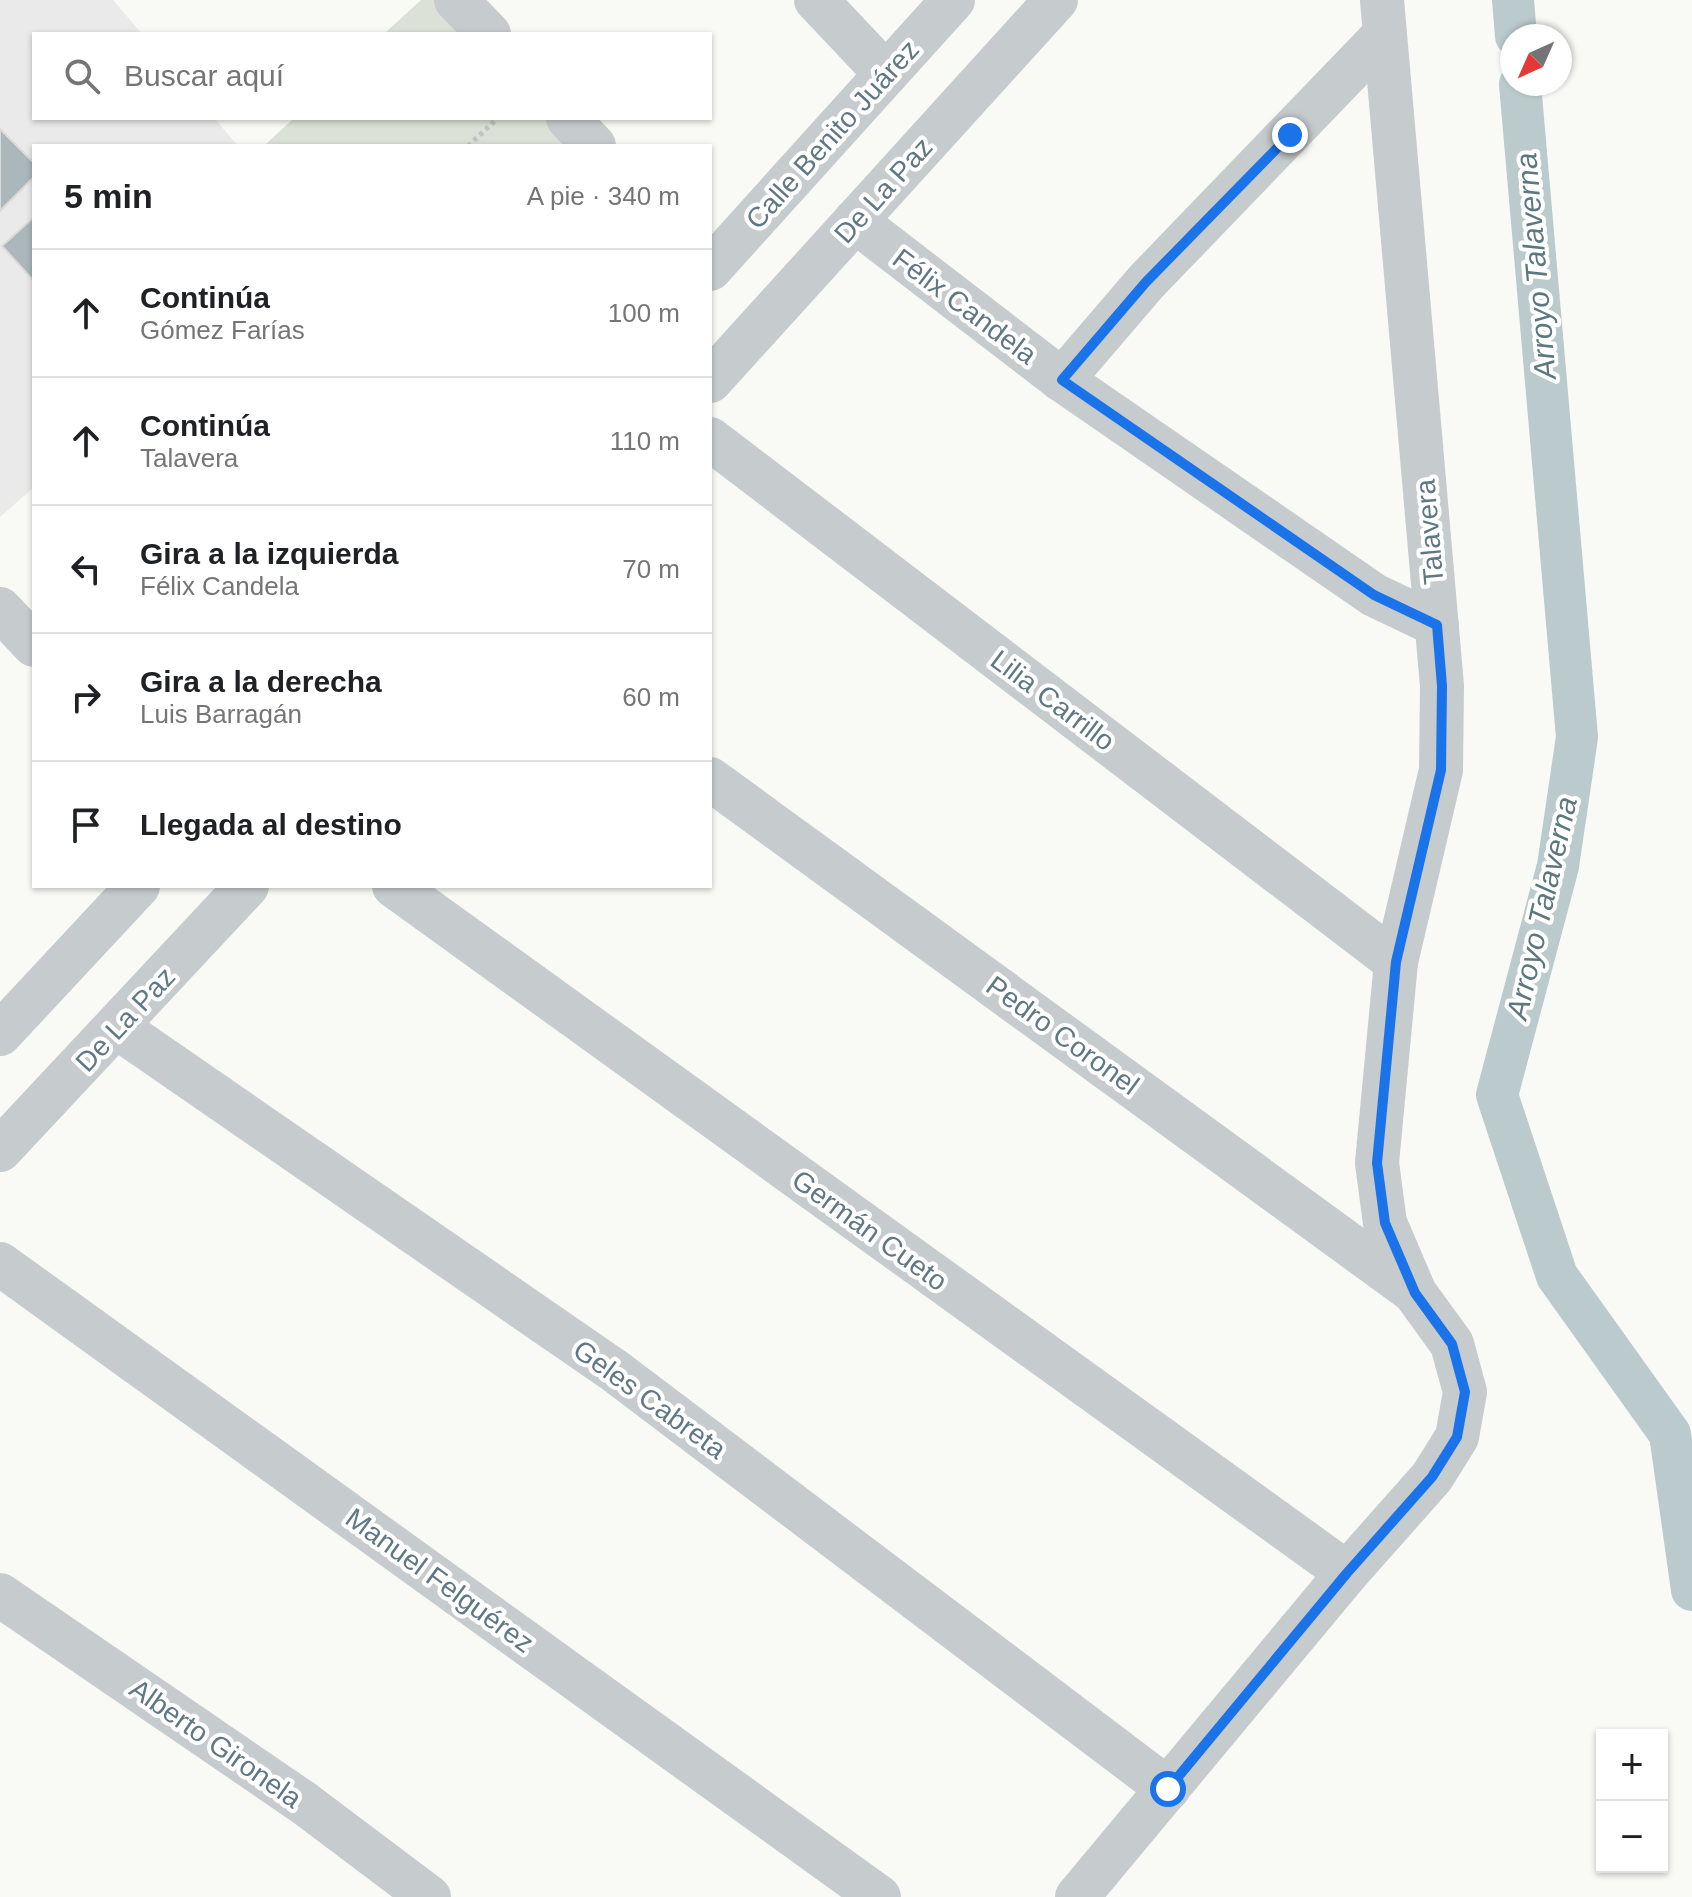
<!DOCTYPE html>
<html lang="es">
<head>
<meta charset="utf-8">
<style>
  body { margin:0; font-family:Arial,sans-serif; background:#f6f6f6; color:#202124 }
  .controls { position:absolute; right:24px; bottom:24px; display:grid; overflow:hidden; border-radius:0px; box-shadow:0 2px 6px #0004 }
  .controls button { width:72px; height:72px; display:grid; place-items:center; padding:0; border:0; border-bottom:2px solid #e0e0e0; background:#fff; color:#202124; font:40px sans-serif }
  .compass { position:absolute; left:1500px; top:24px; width:72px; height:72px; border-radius:50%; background:#fff; box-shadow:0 2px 6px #0004; rotate:225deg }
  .stop { position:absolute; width:24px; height:24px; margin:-18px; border:6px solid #1a73e8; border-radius:50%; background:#fff }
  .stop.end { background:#1a73e8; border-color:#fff; box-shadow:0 2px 8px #0008 }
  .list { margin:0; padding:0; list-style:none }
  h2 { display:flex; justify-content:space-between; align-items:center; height:104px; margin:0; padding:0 32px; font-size:34px }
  h2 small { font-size:26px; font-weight:400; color:#757577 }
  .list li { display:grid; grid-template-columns:52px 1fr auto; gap:24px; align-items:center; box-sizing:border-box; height:128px; padding:0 32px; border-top:2px solid #e0e0e0 }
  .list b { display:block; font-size:30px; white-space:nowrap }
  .list p { margin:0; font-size:26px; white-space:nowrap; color:#757577 }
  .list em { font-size:26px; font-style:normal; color:#757577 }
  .icon { flex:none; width:44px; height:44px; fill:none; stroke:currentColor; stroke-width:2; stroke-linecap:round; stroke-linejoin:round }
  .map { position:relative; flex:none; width:1692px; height:1897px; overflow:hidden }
  .search { position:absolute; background:#fff; box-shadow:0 2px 6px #0004; left:32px; top:32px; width:680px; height:88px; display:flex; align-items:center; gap:20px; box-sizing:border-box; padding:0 28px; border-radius:0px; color:#757577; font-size:30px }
  .panel { position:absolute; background:#fff; box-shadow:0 2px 6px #0004; left:32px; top:144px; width:680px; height:744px; border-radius:0px }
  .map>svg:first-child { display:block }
  .built { fill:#e9eae9 }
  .green { fill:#dbe1d6 }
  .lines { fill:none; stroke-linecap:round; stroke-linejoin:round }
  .canal { stroke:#bbcbcd; stroke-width:42 }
  .building { fill:#acb7bc; stroke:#dbdad8; stroke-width:2 }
  .path { stroke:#c1c4c6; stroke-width:5; stroke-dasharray:4 4; stroke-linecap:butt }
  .minor { stroke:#c6cbce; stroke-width:44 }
  .route { stroke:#1a73e8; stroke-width:10 }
  .labels { text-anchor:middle; stroke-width:8; stroke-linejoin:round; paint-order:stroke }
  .street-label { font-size:28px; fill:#607884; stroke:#fff }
  .water-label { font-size:30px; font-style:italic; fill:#5b787e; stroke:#fff }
</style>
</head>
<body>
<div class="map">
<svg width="1692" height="1897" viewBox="0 0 1692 1897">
  <rect width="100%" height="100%" fill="#f9f9f6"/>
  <!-- built -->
  <polygon class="built" points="0,0 113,0 142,34 34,34 34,118 214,118 238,146 34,146 34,487 0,517"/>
  <!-- green -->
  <g class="green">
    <polygon points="421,0 435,0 467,34 384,34"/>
    <polygon points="294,118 548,118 575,146 264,146"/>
  </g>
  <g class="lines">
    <!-- canal -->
    <g class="canal">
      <polyline points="1513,0 1516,36"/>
      <polyline points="1520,84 1577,737 1558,866 1497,1095 1557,1276 1670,1434 1692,1590"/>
    </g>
  </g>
  <!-- building -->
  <g class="building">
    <polygon points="0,129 34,163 34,177 0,211"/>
    <polygon points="34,217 34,281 2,246"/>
  </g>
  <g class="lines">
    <!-- path -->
    <polyline class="path" points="468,146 498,118"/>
    <!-- minor -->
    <g class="minor">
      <polyline points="456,0 489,34"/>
      <polyline points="816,0 886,74"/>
      <polyline points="568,118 594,146"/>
      <polyline points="855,221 1062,380 1374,595 1437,625"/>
      <polyline points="710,269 953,0"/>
      <polyline points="1062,380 1146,282 1385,34"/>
      <polyline points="710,381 1056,0"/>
      <polyline points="710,439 1396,962"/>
      <polyline points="0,609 34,645"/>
      <polyline points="710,779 1413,1291"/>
      <polyline points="394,886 1347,1573"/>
      <polyline points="118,1028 615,1371 1168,1789"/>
      <polyline points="0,1034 138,886"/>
      <polyline points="0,1150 247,886"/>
      <polyline points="0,1264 879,1897"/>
      <polyline points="0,1595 304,1803 429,1897"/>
      <polyline points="1077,1897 1347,1573 1432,1477 1457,1437 1465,1392 1452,1344 1415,1293 1385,1223 1377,1163 1396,962 1441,770 1442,686 1382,0"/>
    </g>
  </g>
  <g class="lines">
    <!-- route -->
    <polyline class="route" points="1168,1789 1347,1573 1432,1477 1457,1437 1465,1392 1452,1344 1415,1293 1385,1223 1377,1163 1396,962 1441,770 1442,686 1437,625 1374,595 1062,380 1146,282 1290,135"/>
  </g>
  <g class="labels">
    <!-- street labels -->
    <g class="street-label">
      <text transform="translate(832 134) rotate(-48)" y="10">Calle Benito Juárez</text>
      <text transform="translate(883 190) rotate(-48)" y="10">De La Paz</text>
      <text transform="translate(965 306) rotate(37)" y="10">Félix Candela</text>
      <text transform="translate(1429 532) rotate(-95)" y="10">Talavera</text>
      <text transform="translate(1053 700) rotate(37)" y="10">Lilia Carrillo</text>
      <text transform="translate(125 1019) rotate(-47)" y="10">De La Paz</text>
      <text transform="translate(1063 1035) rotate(36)" y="10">Pedro Coronel</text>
      <text transform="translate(870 1230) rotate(36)" y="10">Germán Cueto</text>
      <text transform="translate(650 1399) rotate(36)" y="10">Geles Cabreta</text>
      <text transform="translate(440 1580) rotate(36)" y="10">Manuel Felguérez</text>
      <text transform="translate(216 1743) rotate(35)" y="10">Alberto Gironela</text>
    </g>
    <!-- water labels -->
    <g class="water-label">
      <text transform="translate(1536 266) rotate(-95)" y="10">Arroyo Talaverna</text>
      <text transform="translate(1542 908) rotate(-77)" y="10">Arroyo Talaverna</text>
    </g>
  </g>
</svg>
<div class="controls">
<button>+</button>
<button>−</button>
</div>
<svg class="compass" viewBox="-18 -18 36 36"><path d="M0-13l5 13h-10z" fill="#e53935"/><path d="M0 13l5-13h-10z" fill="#757577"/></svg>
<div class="stop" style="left:1168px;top:1789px"></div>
<div class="stop end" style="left:1290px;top:135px"></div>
<div class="search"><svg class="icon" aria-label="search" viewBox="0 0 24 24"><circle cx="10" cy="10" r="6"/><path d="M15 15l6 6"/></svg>Buscar aquí</div>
<section class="panel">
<h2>5 min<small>A pie · 340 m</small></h2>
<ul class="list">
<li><svg class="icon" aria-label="ahead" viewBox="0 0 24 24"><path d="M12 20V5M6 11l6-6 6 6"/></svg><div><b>Continúa</b><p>Gómez Farías</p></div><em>100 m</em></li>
<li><svg class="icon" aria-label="ahead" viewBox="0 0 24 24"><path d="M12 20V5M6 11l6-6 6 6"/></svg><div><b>Continúa</b><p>Talavera</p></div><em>110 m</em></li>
<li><svg class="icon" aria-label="left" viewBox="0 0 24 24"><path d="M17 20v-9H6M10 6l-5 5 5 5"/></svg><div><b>Gira a la izquierda</b><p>Félix Candela</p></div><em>70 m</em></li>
<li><svg class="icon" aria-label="right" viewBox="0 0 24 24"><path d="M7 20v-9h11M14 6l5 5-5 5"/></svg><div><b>Gira a la derecha</b><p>Luis Barragán</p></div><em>60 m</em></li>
<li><svg class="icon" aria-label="arrive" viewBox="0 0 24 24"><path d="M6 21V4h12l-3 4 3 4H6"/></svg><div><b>Llegada al destino</b></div></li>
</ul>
</section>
</div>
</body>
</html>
